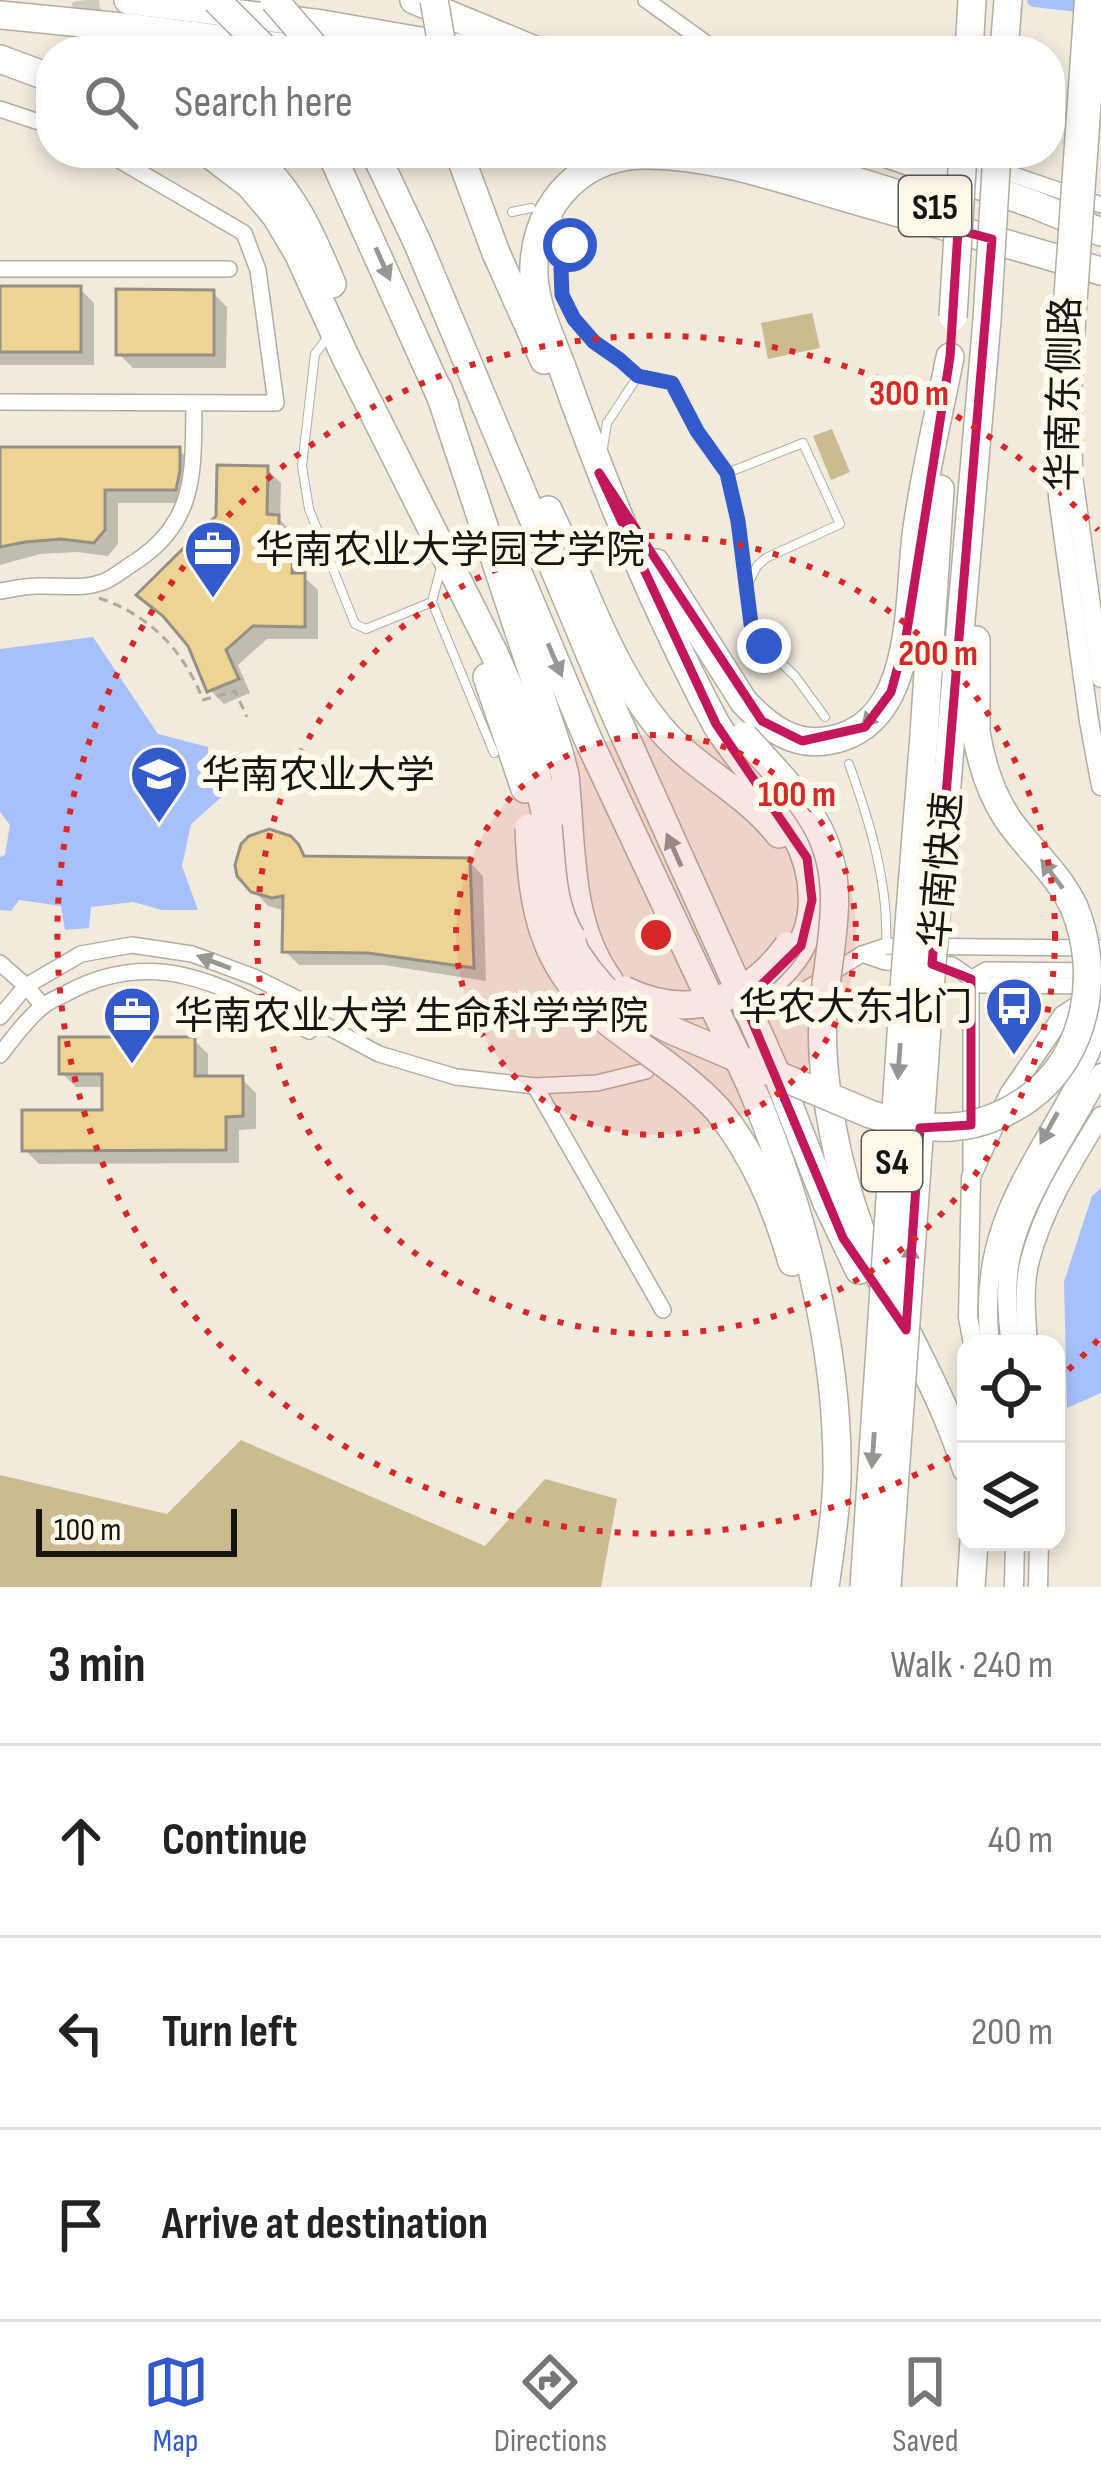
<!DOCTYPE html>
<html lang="en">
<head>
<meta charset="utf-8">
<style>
  body { margin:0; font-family:"Sofia Sans Condensed","Noto Sans SC",sans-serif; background:#f6f6f6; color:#222 }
  .controls { position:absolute; right:36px; bottom:36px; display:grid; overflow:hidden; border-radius:24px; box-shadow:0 6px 18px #0003 }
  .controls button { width:108px; height:108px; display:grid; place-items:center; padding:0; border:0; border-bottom:3px solid #e0e0e0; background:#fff; color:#222; font:60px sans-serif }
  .scale { position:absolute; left:36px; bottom:30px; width:201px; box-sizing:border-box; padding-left:12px; border:6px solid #161510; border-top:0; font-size:33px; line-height:42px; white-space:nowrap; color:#161510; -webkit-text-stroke:9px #fef9eb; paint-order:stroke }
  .stop { position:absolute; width:36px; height:36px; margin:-27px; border:9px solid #335aca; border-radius:50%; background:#fff }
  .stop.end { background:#335aca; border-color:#fff; box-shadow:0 3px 12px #0008 }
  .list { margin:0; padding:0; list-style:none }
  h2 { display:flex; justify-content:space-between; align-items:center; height:156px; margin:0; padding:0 48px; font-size:51px }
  h2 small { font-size:39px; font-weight:400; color:#767676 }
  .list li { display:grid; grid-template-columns:78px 1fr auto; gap:36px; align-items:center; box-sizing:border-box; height:192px; padding:0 48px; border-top:3px solid #e0e0e0 }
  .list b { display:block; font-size:45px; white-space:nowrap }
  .list em { font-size:39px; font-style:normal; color:#767676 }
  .icon { flex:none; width:66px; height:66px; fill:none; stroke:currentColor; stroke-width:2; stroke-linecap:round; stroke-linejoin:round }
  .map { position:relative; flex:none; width:1101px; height:1587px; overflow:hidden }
  .search { position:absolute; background:#fff; box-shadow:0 6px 18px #0003; left:36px; right:36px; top:36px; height:132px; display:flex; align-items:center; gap:30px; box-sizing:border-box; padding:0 42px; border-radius:48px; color:#767676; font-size:45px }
  .sheet { height:732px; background:#fff }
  nav { display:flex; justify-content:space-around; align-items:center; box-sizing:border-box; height:168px; border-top:3px solid #e0e0e0; background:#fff; font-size:33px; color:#767676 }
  nav a { display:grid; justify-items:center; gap:6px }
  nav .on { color:#335aca }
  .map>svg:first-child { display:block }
  .green { fill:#ccbb91 }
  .water { fill:#a7c0fa }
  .shadow { fill:#0003 }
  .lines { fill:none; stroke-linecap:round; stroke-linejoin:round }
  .canal { stroke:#a7c0fa; stroke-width:14 }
  .building { fill:#eed494; stroke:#959084; stroke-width:3 }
  .motorway-tunnel { stroke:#d0cbbf; stroke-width:27; stroke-dasharray:27 14; stroke-linecap:butt }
  .service-casing { stroke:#b2ada0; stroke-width:10 }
  .minor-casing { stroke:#b2ada0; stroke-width:18 }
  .tertiary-casing { stroke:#b2ada0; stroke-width:21 }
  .motorway-casing { stroke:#b2ada0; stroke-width:30 }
  .path { stroke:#afaaa0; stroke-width:3; stroke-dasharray:9 6; stroke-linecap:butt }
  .service { stroke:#fff; stroke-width:8 }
  .minor { stroke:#fff; stroke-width:15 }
  .tertiary { stroke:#fff; stroke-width:18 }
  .motorway { stroke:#fff; stroke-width:27 }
  .tertiary-bridge-casing { stroke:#b2ada0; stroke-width:21; stroke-linecap:butt }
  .motorway-bridge-casing { stroke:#b2ada0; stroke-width:30; stroke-linecap:butt }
  .tertiary-bridge { stroke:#fff; stroke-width:18 }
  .motorway-bridge { stroke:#fff; stroke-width:27 }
  .oneway { fill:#969693 }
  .route { stroke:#335aca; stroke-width:15 }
  .marked { fill:none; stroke:#c2185b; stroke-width:9; stroke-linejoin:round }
  .ring { fill:none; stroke:#d62828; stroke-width:6; stroke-dasharray:6 12 }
  .labels { text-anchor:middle; stroke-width:12; stroke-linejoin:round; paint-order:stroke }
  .shield { fill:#fef9eb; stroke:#5c5952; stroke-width:3 }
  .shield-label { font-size:36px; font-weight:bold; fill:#161510 }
  .street-label { font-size:39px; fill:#161510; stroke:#fef9eb }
  .poi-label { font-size:39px; fill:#161510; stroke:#fef9eb; text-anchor:start }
  .centre { fill:#d62828; stroke:#fef9eb; stroke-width:6 }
  .ring-label { font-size:36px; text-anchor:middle; font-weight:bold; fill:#d62828; stroke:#fef9eb; stroke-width:12; stroke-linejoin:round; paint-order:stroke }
</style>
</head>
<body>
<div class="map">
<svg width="1101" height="1587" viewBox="0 0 1101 1587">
  <rect width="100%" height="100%" fill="#f1ebde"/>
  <!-- green -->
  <g class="green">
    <polygon points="812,313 820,348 768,359 761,323"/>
    <polygon points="832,429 850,472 831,480 813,436"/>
    <polygon points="241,1440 485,1546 545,1479 617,1499 601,1587 0,1587 0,1475 167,1514"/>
  </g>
  <!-- water -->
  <g class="water">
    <polygon points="93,637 158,734 208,747 209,783 226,793 191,824 182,866 198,910 162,910 133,902 91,907 89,928 65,930 61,906 19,900 11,911 0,910 0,857 5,855 10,825 0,812 0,649"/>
    <polygon points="1101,1188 1101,1393 1067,1408 1064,1282 1092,1196"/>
  </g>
  <!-- shadow -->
  <g class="shadow">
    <polygon points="0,289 80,289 94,303 94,365 0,365"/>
    <polygon points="213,293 227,307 226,368 133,368 119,354"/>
    <polygon points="0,450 179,450 193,464 189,503 118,503 118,544 108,556 77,552 40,554 0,565"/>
    <polygon points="267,469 281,483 280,520 292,532 292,552 305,566 305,578 318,590 318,639 267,639 238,665 250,693 224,704 210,690 190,644 173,624 140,595"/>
    <polygon points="290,839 310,860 469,861 483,876 486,981 384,965 299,965 285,951 286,911 268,906 253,890"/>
    <polygon points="194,1040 208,1054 208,1079 242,1079 256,1093 256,1129 239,1130 239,1163 39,1164 25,1150 105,1113 105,1087 76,1087 62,1073"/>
  </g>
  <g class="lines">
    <!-- canal -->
    <polyline class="canal" points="1034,0 1088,6"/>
  </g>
  <!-- building -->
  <g class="building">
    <rect x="0" y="286" width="81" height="66"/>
    <polygon points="116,289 214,290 214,355 116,355"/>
    <polygon points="0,447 180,447 180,470 176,490 105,490 105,530 94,543 61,539 25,542 0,547"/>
    <polygon points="217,465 268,466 267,514 279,515 279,549 293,549 292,573 305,573 305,627 253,626 226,650 239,679 207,692 188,646 163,616 136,595 216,516"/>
    <polygon points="269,829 291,836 299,845 304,856 470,858 474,968 368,953 282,952 283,896 272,898 251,892 237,876 235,865 241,844 249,836"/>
    <polygon points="59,1037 195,1037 195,1076 243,1076 243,1116 226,1117 226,1150 22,1151 22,1110 102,1110 102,1074 59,1074"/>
  </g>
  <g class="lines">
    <!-- motorway-tunnel -->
    <polyline class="motorway-tunnel" points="85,0 93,41"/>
    <defs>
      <g id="service">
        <polyline points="512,212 531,208"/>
        <path d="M 556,217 C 582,243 558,257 562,288 C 566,323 596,340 621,360 C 629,366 634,374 643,377 C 652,380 663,381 672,383 L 697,431 L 727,473 L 738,521 L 751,624 L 763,646 L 795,676 L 825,717"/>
        <polyline points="325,341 315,354 302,466 309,509 355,624 366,629 432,602"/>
        <polyline points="603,448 607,423 638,376"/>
        <polyline points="727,473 803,443 840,524 766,558 757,566 747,586"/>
        <polyline points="441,567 432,602 494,753"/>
        <path d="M 849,764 C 869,820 889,883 886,944"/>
      </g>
      <g id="minor">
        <polyline points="646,0 717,51"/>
        <polyline points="0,109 51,126"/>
        <polyline points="956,155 1101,205"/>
        <polyline points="0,269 229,269"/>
        <polyline points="0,402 276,403 258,270 244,233 107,153"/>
        <path d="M 0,591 C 12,589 25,586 37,586 C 60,585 81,590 103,582 C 114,578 125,568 135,562 C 198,521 193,469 194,403"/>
        <polyline points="862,954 885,962 952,965 981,985 1101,986"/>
        <polyline points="0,963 26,986 43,1006"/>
        <polyline points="971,979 971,1174"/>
        <polyline points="971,979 986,970 1101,971"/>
        <polyline points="781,1005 862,954 886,946 1101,948"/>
        <polyline points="0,1017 26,986 81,954 132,945 192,954 254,977 320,1010 319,1022"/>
        <polyline points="319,1022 379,1054 456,1077 535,1086 597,1083 646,1071"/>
        <path d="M 0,1055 C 12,1039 27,1019 43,1006 C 49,1001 59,997 67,993 C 157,944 228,988 309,1031 L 319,1022"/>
        <polyline points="535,1086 663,1310"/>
      </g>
      <g id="tertiary">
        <polyline points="1061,332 1055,427 1058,497 1089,721 1101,786"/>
        <polyline points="1075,337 1072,391 1073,476 1101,678"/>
        <polyline points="973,1344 968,1317 971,1177 1009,1094 1063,1015 1077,1006 1101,1008"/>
        <path d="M 990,1344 C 973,1201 1061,1144 1101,1024"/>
        <path d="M 1011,1344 C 1007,1316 1005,1288 1010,1260 C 1022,1198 1072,1130 1101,1073"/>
        <path d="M 1028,1344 C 1026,1316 1023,1287 1030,1260 C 1043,1209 1074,1160 1101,1116"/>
        <polyline points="1014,1587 1015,1542"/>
        <polyline points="1038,1587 1039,1542"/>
      </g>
      <g id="motorway">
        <polyline points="128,0 322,24 478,51"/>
        <polyline points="414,0 537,51"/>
        <polyline points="0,15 133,28 314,51"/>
        <polyline points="969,51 972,0"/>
        <polyline points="1004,51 1008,0"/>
        <polyline points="0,59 51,78"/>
        <polyline points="208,153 250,185 276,216 298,253 345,356 493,651 519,710 531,748 548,826"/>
        <path d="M 249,153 C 292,189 311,234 332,284"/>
        <polyline points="331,153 445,406"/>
        <polyline points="375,153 418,244 615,714 724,956"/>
        <polyline points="459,153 496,253 544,360"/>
        <polyline points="767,153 923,202"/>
        <polyline points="885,153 1033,204 1101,232"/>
        <path d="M 438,388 L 559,752 L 565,775 C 572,843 567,923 609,980"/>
        <path d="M 548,510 C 583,581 609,669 662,730 C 696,770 747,792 779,834"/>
        <polyline points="511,556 587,737 696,969"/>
        <path d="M 656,563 L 744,702 C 768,727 794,748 831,740 C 919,723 907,596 917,528 C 925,471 939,414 950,357"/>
        <polyline points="976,640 976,732"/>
        <polyline points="487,677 525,789"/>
        <polyline points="924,735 940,489"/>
        <polyline points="951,736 987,320"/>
        <path d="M 780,974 C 798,956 810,933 812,908 C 818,830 752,784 716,724 C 658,615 608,496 567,381 C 556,348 536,311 534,277 C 531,212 575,157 642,155 C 711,154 781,179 847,198 C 931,222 1016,246 1101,271"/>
        <polyline points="780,1082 827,1203 859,1270"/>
        <path d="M 751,1086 C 802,1207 839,1346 837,1478 C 836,1514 830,1551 825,1587"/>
        <path d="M 826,1086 C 834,1151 851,1214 878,1273 C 908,1338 945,1400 966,1468"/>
        <path d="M 719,1111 C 755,1157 776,1206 792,1262"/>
        <polyline points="971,1587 974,1542"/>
      </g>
    </defs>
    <!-- service casing -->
    <use href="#service" class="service-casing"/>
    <!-- minor casing -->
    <use href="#minor" class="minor-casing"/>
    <!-- tertiary casing -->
    <use href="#tertiary" class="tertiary-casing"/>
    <!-- motorway casing -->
    <use href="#motorway" class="motorway-casing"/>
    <!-- path -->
    <path class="path" d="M 99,598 C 150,615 184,651 203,700 L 235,691 L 247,717"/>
    <!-- service -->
    <use href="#service" class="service"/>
    <!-- minor -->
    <use href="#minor" class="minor"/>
    <!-- tertiary -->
    <use href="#tertiary" class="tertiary"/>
    <!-- motorway -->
    <use href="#motorway" class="motorway"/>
    <defs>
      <g id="tertiary-bridge">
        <polyline points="1061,332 1084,0"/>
        <polyline points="1075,337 1099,0"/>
      </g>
      <g id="motorway-bridge">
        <polyline points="216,0 267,51"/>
        <polyline points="274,0 318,51"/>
        <polyline points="434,0 443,51"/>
        <polyline points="953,317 963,153"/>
        <polyline points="987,320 997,153"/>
        <path d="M 744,736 C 770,766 801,795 819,830 C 846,884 831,937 825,993 C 821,1024 822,1055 826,1086"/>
        <path d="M 548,826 C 552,863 551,907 572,938"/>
        <path d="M 529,828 C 532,911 543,971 611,1024 C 648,1053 687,1076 719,1111"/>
        <path d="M 565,927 L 576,953 L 588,970 L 603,988 L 619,1002 L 671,1030 L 870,1114 C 929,1133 977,1135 1029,1098 C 1088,1055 1101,972 1074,907 C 1058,873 1028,849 1007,818 C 990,792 981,762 976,732"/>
        <polyline points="724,956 780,1082"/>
        <polyline points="696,969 751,1086"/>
        <path d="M 624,990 C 687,1021 748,1002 788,946"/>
        <polyline points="864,1587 905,975 924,735"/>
        <polyline points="887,1587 928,1013 951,736"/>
      </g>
    </defs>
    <!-- tertiary-bridge casing -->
    <use href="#tertiary-bridge" class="tertiary-bridge-casing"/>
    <!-- motorway-bridge casing -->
    <use href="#motorway-bridge" class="motorway-bridge-casing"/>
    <!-- tertiary-bridge -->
    <use href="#tertiary-bridge" class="tertiary-bridge"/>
    <!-- motorway-bridge -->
    <use href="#motorway-bridge" class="motorway-bridge"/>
  </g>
  <!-- one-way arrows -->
  <defs><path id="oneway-solid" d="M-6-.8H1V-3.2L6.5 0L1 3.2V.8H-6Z" transform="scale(3)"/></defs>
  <g class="oneway">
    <use href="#oneway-solid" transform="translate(383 264) rotate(66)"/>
    <use href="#oneway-solid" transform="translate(555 660) rotate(67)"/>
    <use href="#oneway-solid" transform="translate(874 714) rotate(131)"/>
    <use href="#oneway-solid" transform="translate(674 850) rotate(-114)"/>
    <use href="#oneway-solid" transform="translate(1052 874) rotate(-127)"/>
    <use href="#oneway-solid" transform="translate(214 962) rotate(-159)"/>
    <use href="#oneway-solid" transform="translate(899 1061) rotate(94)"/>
    <use href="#oneway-solid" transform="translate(1049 1128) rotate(119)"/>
    <use href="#oneway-solid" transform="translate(910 1261) rotate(-86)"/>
    <use href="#oneway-solid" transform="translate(873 1450) rotate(94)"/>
  </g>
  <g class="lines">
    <!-- route -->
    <polyline class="route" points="570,245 561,269 562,295 574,319 594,342 620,360 638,376 672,383 697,431 727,473 738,521 751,624 764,646"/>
  </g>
  <!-- marked area -->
  <path class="marked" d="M 958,230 L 992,239 L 932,964 L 971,979 L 971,1125 L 920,1128 L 906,1330 L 843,1238 L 744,1002 L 801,946 L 812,900 L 807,858 L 716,724 L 599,473 L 762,721 L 802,741 L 865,727 L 891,692 L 906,637 L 950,357 Z"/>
  <!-- distance rings -->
  <circle cx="656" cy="935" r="200" fill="#d62828" fill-opacity=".12"/>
  <g class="ring">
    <circle cx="656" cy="935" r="200"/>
    <circle cx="656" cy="935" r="399"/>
    <path d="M1098 1340A599 599 0 0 1 1057 1380M965 1448A599 599 0 1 1 1098 530"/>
  </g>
  <!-- icons -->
  <defs>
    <symbol id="office-pin" viewBox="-11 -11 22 30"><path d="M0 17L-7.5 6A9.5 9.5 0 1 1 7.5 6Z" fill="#335aca" stroke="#fef9eb"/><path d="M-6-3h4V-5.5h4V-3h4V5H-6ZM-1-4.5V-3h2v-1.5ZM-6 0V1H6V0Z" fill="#fff"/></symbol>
    <symbol id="university-pin" viewBox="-11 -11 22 30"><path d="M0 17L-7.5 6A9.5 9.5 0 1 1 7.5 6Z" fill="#335aca" stroke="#fef9eb"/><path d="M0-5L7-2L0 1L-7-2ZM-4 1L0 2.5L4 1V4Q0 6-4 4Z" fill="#fff"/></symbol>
    <symbol id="bus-pin" viewBox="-11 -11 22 30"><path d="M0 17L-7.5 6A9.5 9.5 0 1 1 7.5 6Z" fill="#335aca" stroke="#fef9eb"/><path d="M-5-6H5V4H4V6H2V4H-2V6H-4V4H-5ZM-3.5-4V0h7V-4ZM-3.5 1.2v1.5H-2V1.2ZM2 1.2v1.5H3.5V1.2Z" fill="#fff"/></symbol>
  </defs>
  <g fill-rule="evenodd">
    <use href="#office-pin" x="180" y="516" width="66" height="90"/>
    <use href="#university-pin" x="126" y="741" width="66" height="90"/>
    <use href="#bus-pin" x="981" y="973" width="66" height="90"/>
    <use href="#office-pin" x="99" y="982" width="66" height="90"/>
  </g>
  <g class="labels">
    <!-- shield labels -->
    <g class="shield">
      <rect x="899" y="176" width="72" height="60" rx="9"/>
      <rect x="862" y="1131" width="60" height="60" rx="9"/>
    </g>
    <g class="shield-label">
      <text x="935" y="219">S15</text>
      <text x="892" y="1174">S4</text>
    </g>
    <!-- street labels -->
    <g class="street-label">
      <text transform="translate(1063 394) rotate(-89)" y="14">华南东侧路</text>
      <text transform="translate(940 870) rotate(-85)" y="14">华南快速</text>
    </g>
    <!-- poi labels -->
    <g class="poi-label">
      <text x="255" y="563">华南农业大学园艺学院</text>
      <text x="201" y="788">华南农业大学</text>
      <text x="972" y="1020" text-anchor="end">华农大东北门</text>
      <text x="174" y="1029">华南农业大学 生命科学学院</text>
    </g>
  </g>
  <circle cx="656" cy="935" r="18" class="centre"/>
  <g class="ring-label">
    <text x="909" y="405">300 m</text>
    <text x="938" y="665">200 m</text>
    <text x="797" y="806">100 m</text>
  </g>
</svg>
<div class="controls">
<button><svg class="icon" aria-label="locate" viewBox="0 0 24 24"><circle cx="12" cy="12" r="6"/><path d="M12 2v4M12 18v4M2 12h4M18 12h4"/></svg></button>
<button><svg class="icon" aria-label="layers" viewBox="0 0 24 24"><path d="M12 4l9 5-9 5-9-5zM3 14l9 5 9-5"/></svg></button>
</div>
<div class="scale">100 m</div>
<div class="stop" style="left:570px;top:245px"></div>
<div class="stop end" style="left:764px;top:646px"></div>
<div class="search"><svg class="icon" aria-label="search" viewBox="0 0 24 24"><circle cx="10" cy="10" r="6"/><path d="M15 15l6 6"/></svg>Search here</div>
</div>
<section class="sheet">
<h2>3 min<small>Walk · 240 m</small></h2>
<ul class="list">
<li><svg class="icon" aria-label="ahead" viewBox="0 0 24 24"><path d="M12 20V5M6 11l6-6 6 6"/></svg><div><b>Continue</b></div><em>40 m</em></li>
<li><svg class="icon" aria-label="left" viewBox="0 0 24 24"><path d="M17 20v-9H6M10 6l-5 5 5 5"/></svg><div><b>Turn left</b></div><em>200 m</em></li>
<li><svg class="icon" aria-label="arrive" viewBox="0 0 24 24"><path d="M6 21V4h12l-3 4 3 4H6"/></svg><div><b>Arrive at destination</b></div></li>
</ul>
</section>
<nav>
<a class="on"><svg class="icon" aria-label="map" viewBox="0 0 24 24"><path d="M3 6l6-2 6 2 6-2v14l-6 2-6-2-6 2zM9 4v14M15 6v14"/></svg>Map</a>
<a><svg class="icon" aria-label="directions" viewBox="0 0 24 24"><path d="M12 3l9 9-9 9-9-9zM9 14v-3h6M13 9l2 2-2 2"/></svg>Directions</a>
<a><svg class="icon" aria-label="saved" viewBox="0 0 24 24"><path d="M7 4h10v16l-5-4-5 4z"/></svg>Saved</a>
</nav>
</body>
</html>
